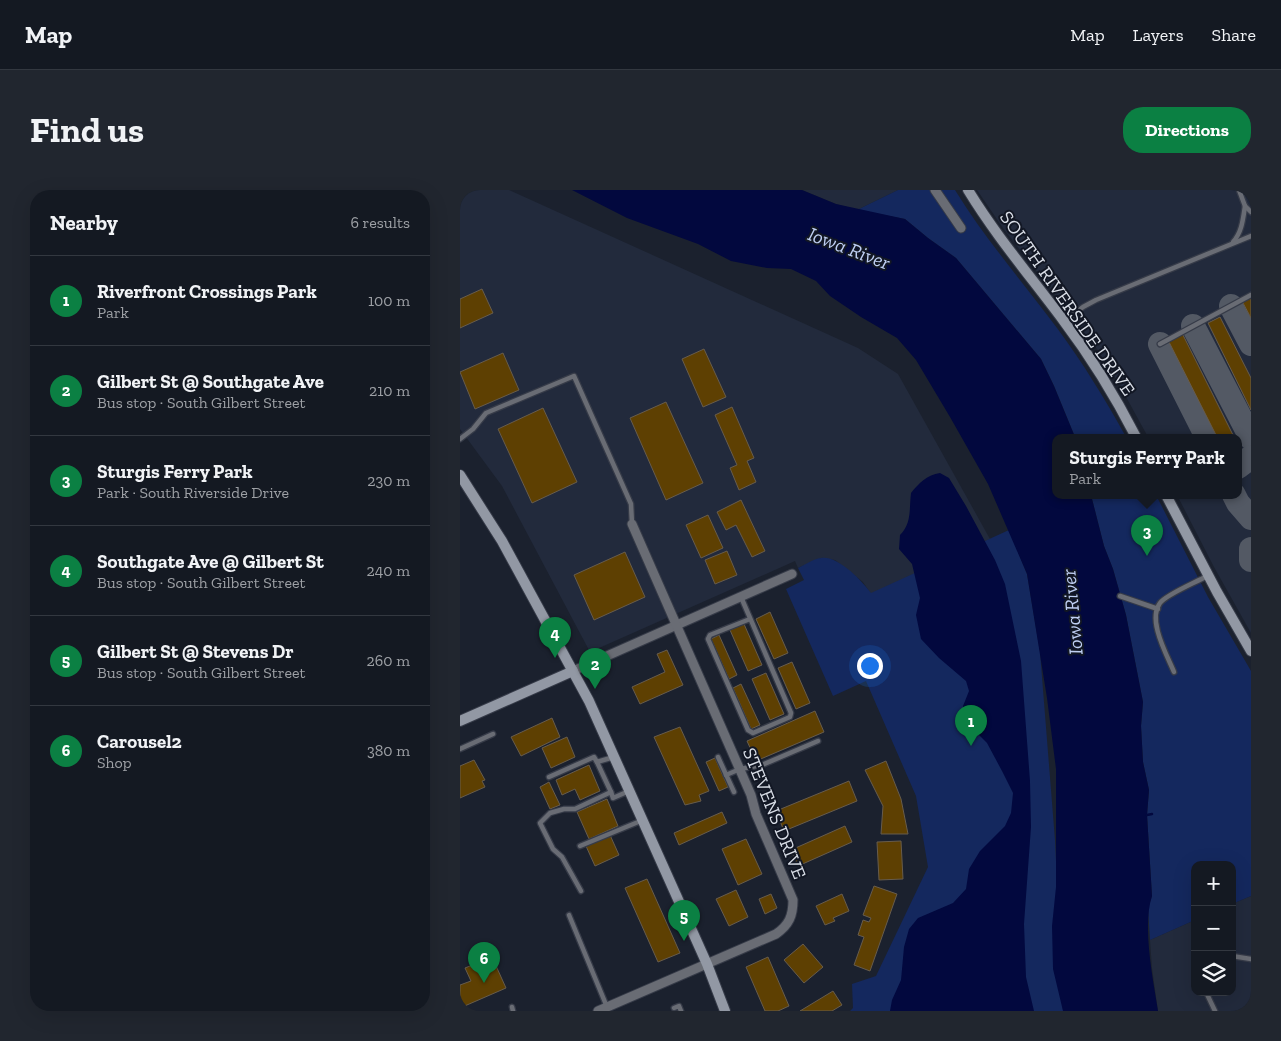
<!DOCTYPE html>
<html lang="en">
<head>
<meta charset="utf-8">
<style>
  body { margin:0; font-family:"Zilla Slab",serif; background:#21262f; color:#f1f3f6 }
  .controls { position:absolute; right:15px; bottom:15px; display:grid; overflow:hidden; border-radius:10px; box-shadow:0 5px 20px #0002 }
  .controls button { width:45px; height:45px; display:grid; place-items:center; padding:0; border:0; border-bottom:1px solid #333840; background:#141922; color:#f1f3f6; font:25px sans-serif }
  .you { position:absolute; left:409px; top:475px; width:18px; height:18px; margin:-12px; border:4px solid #fff; border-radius:50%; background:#1a73e8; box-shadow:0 0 0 8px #1a73e833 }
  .badge { display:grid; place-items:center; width:32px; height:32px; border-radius:50%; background:#0b8043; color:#fff; font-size:16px; font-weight:700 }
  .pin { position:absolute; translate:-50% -41px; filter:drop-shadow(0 1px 2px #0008) }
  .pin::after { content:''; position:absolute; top:26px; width:18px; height:15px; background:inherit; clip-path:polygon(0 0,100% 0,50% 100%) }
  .popup { position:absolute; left:592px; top:244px; width:190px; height:65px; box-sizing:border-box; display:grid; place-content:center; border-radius:10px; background:#141922; filter:drop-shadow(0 1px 4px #0005); font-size:16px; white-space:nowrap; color:#9da0a5 }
  .popup b { font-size:19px; color:#f1f3f6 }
  .popup::after { content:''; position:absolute; left:50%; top:100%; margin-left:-10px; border:10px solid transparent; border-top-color:#141922 }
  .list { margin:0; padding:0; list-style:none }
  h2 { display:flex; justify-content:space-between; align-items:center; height:65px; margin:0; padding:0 20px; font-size:21px }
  h2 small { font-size:16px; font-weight:400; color:#9da0a5 }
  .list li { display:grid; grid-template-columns:32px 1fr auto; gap:15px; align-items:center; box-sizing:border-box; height:90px; padding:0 20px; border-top:1px solid #333840 }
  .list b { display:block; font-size:19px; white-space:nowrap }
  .list p { margin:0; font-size:16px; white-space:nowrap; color:#9da0a5 }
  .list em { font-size:16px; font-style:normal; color:#9da0a5 }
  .icon { flex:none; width:28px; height:28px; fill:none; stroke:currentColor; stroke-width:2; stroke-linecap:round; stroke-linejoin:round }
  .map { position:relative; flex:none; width:791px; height:821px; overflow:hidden; border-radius:20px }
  header { display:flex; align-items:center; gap:30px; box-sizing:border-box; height:70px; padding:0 25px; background:#141922; border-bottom:1px solid #333840 }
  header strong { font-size:24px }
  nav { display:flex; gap:28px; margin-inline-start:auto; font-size:18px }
  .intro { display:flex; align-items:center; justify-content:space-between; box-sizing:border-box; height:120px; padding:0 30px }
  h1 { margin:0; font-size:35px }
  .button { padding:12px 22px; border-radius:20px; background:#0b8043; color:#fff; font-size:18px; font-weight:700 }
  main { display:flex; gap:30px; padding:0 30px }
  aside { flex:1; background:#141922; border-radius:20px; box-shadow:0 5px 20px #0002 }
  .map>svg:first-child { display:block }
  .built { fill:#222a3c }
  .green { fill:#14285e }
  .water { fill:#02083e }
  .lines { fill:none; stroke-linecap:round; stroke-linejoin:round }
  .stream { stroke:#02083e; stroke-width:2.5 }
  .taxiway { stroke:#535964; stroke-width:24 }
  .building { fill:#5e4002; stroke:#675c4d }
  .lane-casing { stroke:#363b48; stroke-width:7 }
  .street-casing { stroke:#363b48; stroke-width:11 }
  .secondary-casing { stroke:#363b48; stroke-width:12 }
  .lane { stroke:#696c74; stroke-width:4.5 }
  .street { stroke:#696c74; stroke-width:9 }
  .secondary { stroke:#9298a4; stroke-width:10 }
  .labels { text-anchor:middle; stroke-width:4; stroke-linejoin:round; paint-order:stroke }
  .street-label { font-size:19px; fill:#d9dee7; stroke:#121724 }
  .water-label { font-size:20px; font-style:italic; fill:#bfcff3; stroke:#121724 }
</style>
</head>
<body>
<header>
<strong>Map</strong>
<nav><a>Map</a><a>Layers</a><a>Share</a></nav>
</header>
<div class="intro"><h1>Find us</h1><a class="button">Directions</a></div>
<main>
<aside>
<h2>Nearby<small>6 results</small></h2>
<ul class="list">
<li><span class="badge">1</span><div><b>Riverfront Crossings Park</b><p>Park</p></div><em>100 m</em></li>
<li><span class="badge">2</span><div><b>Gilbert St @ Southgate Ave</b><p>Bus stop · South Gilbert Street</p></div><em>210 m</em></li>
<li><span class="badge">3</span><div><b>Sturgis Ferry Park</b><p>Park · South Riverside Drive</p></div><em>230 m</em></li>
<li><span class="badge">4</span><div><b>Southgate Ave @ Gilbert St</b><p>Bus stop · South Gilbert Street</p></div><em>240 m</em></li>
<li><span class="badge">5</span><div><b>Gilbert St @ Stevens Dr</b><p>Bus stop · South Gilbert Street</p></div><em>260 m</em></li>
<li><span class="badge">6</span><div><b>Carousel2</b><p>Shop</p></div><em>380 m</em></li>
</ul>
</aside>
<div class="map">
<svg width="791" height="821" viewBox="0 0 791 821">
  <rect width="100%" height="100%" fill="#1b212e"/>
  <!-- built -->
  <g class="built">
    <polygon points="0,0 49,0 398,158 438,184 530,349 411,404 403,392 375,370 361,368 338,378 335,371 130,462 42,296 0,239"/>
    <polygon points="342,0 438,0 397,20 376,14"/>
    <polygon points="517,0 791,0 791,443 754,377 717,305 778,305 778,247 688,247 659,194 637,159 543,38"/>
    <polygon points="791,706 791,821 698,821 692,778 690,750 735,730 735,802 772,802 772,714"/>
  </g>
  <!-- green -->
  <g class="green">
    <path d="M 438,0 L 495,0 C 525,49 563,92 597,138 C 623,173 645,209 666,247 L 615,247 L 594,196 L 581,169 L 496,68 L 468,48 L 445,29 L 397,20 Z"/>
    <polygon points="631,305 696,305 748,407 791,481 791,706 772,714 772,675 735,675 735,730 690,750 688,718 692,706 687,625 689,600 683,572 681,536 683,512 666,425 653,379 644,356"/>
    <path d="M 549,340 L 567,384 L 580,462 L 595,650 L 603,821 L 390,821 L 393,818 L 392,794 L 416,786 L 468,677 L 456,606 L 406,491 L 373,506 L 326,399 L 344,390 L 338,378 C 345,375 353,369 361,368 C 378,365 402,391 411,403 Z"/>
  </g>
  <!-- water -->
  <g class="water">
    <path d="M 112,0 L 342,0 L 376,14 L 445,29 L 468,48 L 496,68 L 581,169 L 594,196 L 615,247 L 596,247 L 596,305 L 631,305 L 644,356 L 653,379 L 666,425 L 683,512 L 681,536 L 683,572 L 689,600 L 687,625 L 692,706 C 682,736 693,789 698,821 L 603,821 L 593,779 L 592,736 L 596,697 L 596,579 L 587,508 L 567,384 L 528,294 L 490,227 L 456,170 L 437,148 L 401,127 L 370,106 L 356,91 L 331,79 L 307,78 L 271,71 L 238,54 L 167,28 Z"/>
    <path d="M 480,283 L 489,288 L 506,316 L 535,370 L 545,394 L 561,471 L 570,591 L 571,637 L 564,734 L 566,787 L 574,821 L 430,821 L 432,810 L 441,790 L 444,757 L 449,739 L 458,728 L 493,713 L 506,699 L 509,679 L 520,661 L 545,636 L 551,623 L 553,603 L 542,581 L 527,553 L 507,533 L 503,516 L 509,501 L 506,491 L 479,468 L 461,449 L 456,425 L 460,408 L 452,374 L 439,359 L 440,345 C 452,333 449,319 451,303 C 459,293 467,285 480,283 Z"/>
  </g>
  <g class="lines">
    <!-- stream -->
    <polyline class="stream" points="687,625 692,624"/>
    <!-- taxiway -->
    <g class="taxiway">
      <polyline points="771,116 791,154"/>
      <polyline points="733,136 791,248"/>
      <polyline points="700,154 747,247"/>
      <polyline points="778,277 791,267"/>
      <polyline points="774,305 778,313 791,328"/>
      <polyline points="791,359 791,370"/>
    </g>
  </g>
  <!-- building -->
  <g class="building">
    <polygon points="22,99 33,123 0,138 0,109"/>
    <polygon points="791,106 791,128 782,111"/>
    <polygon points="760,127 791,188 791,220 748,133"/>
    <polygon points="722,143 774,247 757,247 708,150"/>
    <polygon points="244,159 266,207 243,217 222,169"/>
    <polygon points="43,163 59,200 15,219 0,182"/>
    <polygon points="206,212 243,293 206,310 170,228"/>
    <polygon points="272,217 294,268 287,271 296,292 279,300 270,278 277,275 255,225"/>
    <polygon points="83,218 117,292 72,313 38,239"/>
    <polygon points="281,310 305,361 292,367 276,335 266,340 257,322"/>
    <polygon points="248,325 263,358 241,368 226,335"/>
    <polygon points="267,361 277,385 255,394 245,370"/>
    <polygon points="165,362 185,407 134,430 114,385"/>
    <polygon points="310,422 328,463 314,469 296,429"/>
    <polygon points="284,434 302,475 288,481 270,440"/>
    <polygon points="259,445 277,485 269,489 251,449"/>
    <polygon points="207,460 223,495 180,514 172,497 205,482 197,464"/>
    <polygon points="332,472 350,513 336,519 318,478"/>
    <polygon points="306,483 324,524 310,530 292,489"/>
    <polygon points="281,494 300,535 291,539 273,498"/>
    <polygon points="355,521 364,542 296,571 287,551"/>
    <polygon points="92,528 100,547 61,566 51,547"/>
    <polygon points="220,537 249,601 239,605 241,611 225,615 194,547"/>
    <polygon points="107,547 115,567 91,578 82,558"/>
    <polygon points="255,568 268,597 259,601 246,572"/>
    <polygon points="14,570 25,590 22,591 25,597 0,608 0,576"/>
    <polygon points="426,571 441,609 448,644 421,644 423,616 405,580"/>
    <polygon points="129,575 140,601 120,610 115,599 102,605 96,590"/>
    <polygon points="389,591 397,611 324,641 316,621"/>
    <polygon points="89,592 100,615 90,619 80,597"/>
    <polygon points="147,609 158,636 129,649 117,622"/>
    <polygon points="262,622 267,633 219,655 214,643"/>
    <polygon points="385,636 392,652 338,676 331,660"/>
    <polygon points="150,645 159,665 135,676 126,656"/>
    <polygon points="286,649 302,684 278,695 262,659"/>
    <polygon points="441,651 443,689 419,690 417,652"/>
    <polygon points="187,689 220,763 198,772 165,698"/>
    <polygon points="414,696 437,704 410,781 394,775 404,747 398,745 403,730 409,732 411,728 403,725"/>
    <polygon points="276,700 288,727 269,736 256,709"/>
    <polygon points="311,704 317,718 305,724 299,709"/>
    <polygon points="382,704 389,721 373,728 375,731 365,735 356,716"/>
    <polygon points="343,754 363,777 344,793 324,770"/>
    <polygon points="32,767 46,798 0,818 0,795 11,791 5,778"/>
    <polygon points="308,767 329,816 318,821 305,821 286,777"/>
    <polygon points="373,801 382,815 372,821 340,821"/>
  </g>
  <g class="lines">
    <defs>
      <g id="lane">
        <polyline points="779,0 785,16 791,22"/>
        <path d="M 773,52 C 782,42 783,29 785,16"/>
        <polyline points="604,132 623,117 636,110 791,46"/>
        <polyline points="700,154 791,105"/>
        <polyline points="0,249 13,239 26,223 114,186 171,314 172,334"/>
        <polyline points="660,406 698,419"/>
        <polyline points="281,407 331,523 330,527 293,543 288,540 248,449 250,445 290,429"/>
        <path d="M 714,482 C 707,465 687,430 700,413 C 707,404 737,392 747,386"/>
        <polyline points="0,559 33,544"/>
        <polyline points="258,567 274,602"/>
        <polyline points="137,572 151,602"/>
        <polyline points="266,585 280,579 302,575 358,551"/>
        <polyline points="89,587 134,567 137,572 154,567"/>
        <polyline points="120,656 183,630"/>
        <polyline points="121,701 102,667 93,659 80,633 90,623 104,619 115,619 151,602 153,608 169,601"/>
        <polyline points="109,725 147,817"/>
        <polyline points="772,766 791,769"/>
        <polyline points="746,802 755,821"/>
        <polyline points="52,817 53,821"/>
        <polyline points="214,818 219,816 221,821"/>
      </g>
      <g id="street">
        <polyline points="475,0 501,38"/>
        <polyline points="113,481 332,384"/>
        <path d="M 138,821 L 316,744 C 329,735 333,726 333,710 L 296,624 L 291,605 L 172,334"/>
      </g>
      <g id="secondary">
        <path d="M 508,0 C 536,46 571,87 603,130 C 631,167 655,206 676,247"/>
        <polyline points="0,285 42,351 129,511 247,774 265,821"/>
        <polyline points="706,305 757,402 791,461"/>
        <polyline points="0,531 113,481"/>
      </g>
    </defs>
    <!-- lane casing -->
    <use href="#lane" class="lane-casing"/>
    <!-- street casing -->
    <use href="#street" class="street-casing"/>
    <!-- secondary casing -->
    <use href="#secondary" class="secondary-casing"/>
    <!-- lane -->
    <use href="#lane" class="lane"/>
    <!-- street -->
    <use href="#street" class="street"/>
    <!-- secondary -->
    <use href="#secondary" class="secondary"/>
  </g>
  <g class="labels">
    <!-- street labels -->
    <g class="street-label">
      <text transform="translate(608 113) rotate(55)" y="7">SOUTH RIVERSIDE DRIVE</text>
      <text transform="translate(315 623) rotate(68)" y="7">STEVENS DRIVE</text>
    </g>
    <!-- water labels -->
    <g class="water-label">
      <text transform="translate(389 58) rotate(21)" y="7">Iowa River</text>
      <text transform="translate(612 422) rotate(-95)" y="7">Iowa River</text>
    </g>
  </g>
</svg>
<div class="controls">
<button>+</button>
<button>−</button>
<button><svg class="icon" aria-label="layers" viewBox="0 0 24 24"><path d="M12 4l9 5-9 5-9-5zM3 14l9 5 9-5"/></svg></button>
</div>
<div class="you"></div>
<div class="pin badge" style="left:511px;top:556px">1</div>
<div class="pin badge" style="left:135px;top:499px">2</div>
<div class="pin badge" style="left:687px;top:366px">3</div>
<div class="popup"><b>Sturgis Ferry Park</b>Park</div>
<div class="pin badge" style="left:95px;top:468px">4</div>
<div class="pin badge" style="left:224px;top:751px">5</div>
<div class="pin badge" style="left:24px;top:793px">6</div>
</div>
</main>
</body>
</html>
